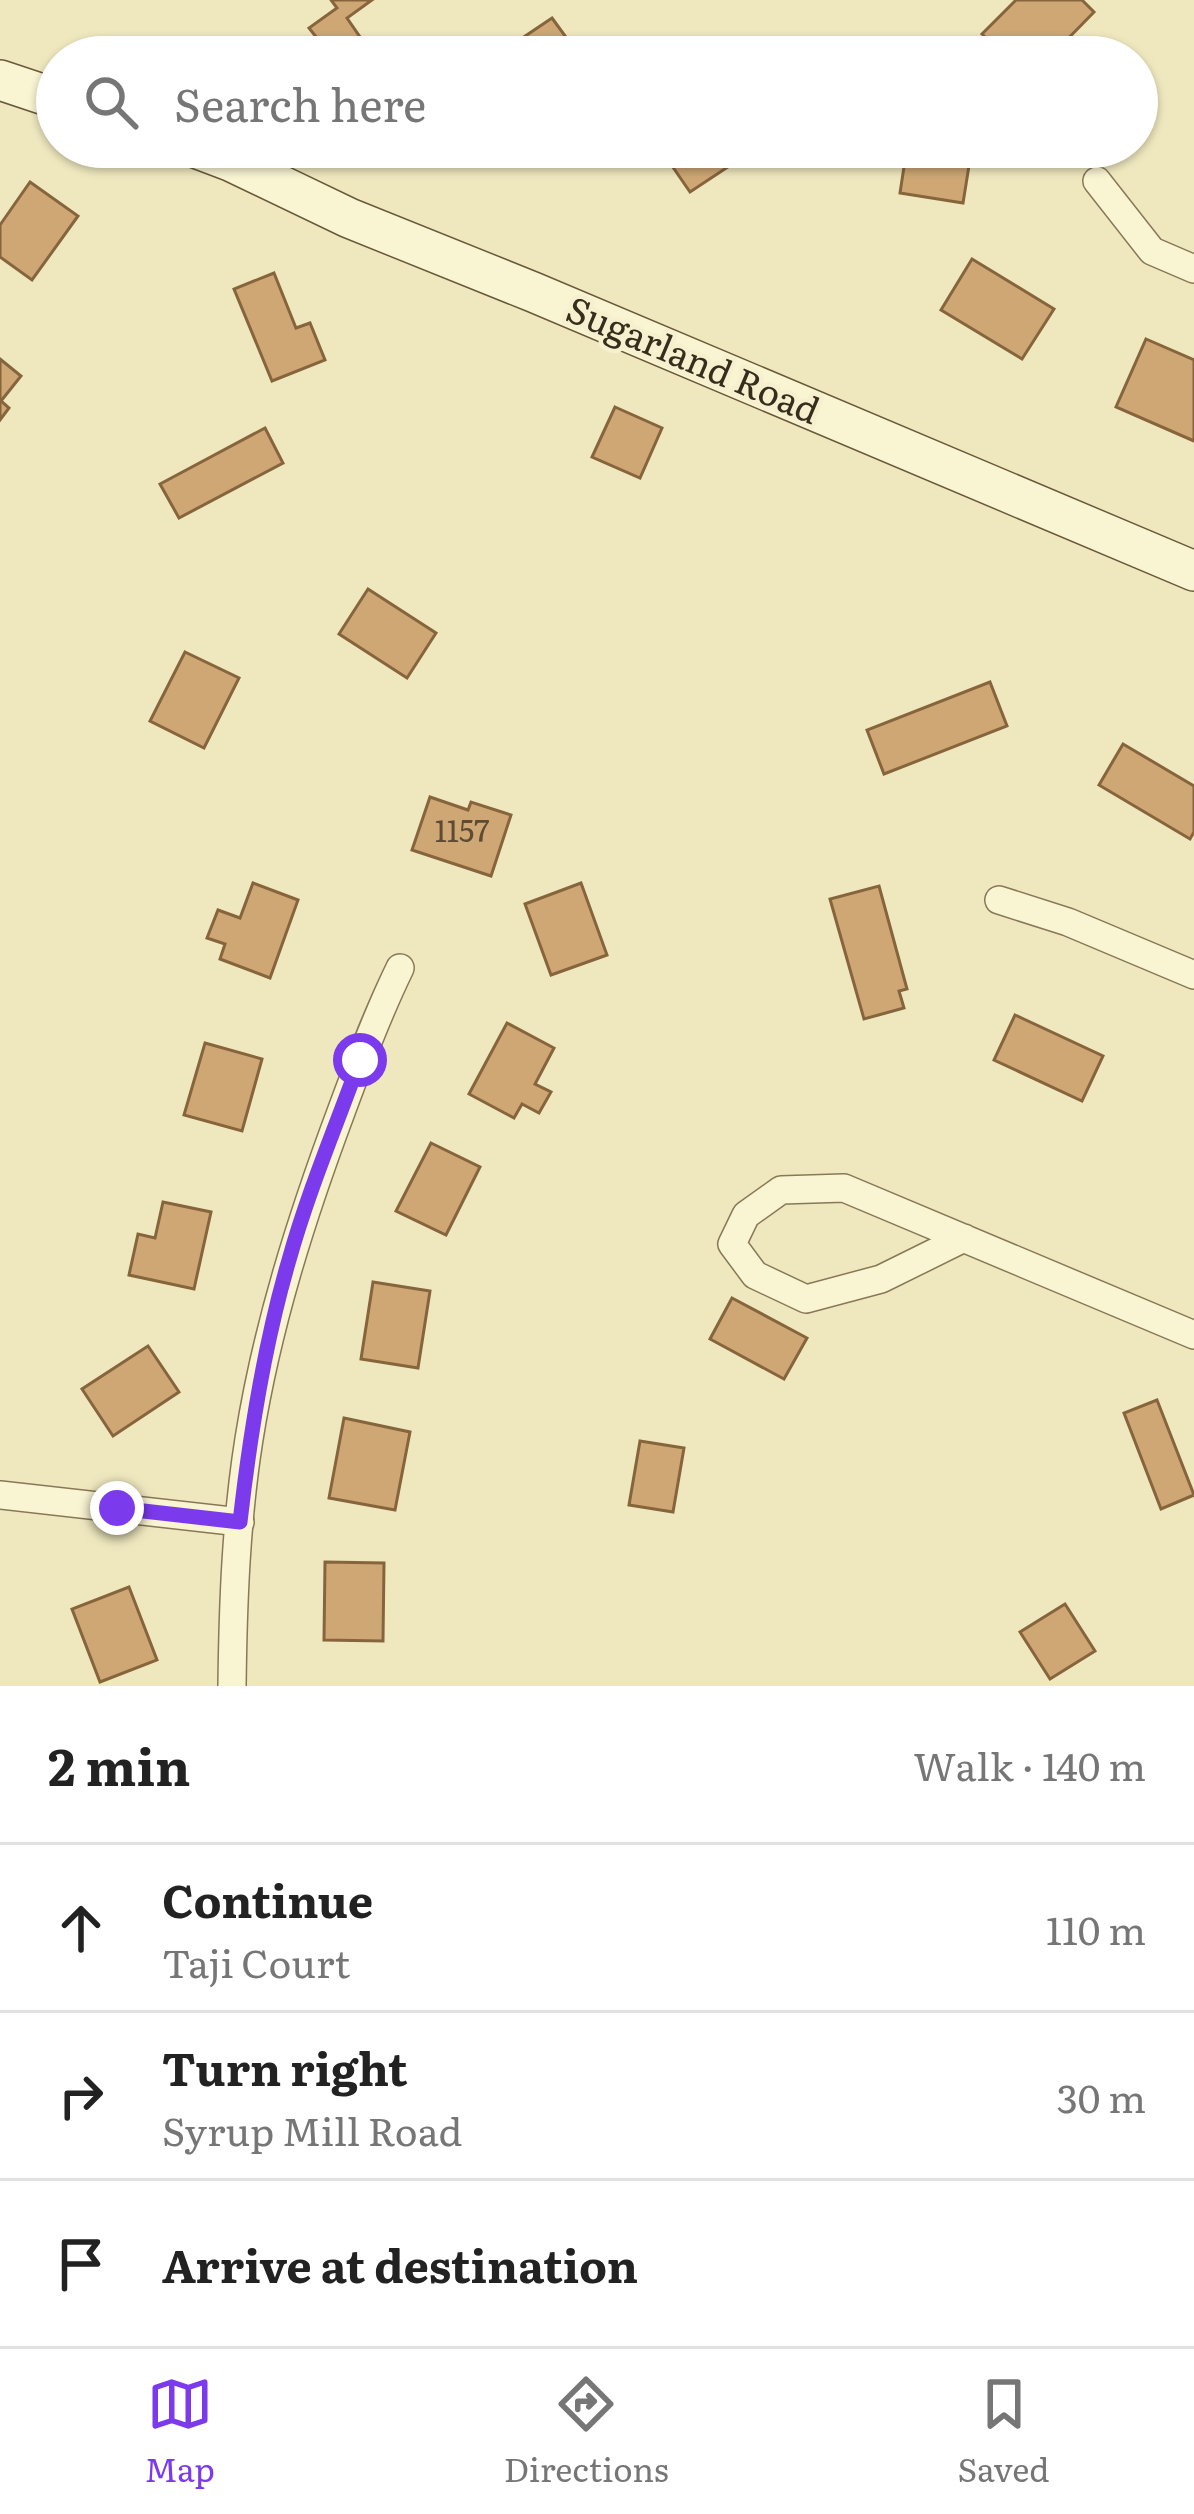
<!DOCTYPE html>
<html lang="en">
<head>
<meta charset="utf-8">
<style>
  body { margin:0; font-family:Literata,serif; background:#f6f6f6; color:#222 }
  .stop { position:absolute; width:36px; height:36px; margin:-27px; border:9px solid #7c3aed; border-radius:50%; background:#fff }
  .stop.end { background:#7c3aed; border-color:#fff; box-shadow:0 3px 12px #0008 }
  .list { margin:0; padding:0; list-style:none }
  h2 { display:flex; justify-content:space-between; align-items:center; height:156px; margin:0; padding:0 48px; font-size:51px }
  h2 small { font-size:39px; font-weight:400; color:#767676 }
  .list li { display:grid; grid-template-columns:78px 1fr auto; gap:36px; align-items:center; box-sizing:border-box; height:168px; padding:0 48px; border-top:3px solid #e0e0e0 }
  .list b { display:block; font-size:45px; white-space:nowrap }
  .list p { margin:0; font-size:39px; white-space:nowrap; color:#767676 }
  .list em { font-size:39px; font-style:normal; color:#767676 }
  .icon { flex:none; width:66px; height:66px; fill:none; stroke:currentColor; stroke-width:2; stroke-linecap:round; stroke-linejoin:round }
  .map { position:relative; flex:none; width:1194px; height:1686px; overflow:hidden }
  .search { position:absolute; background:#fff; box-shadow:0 3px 9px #0004; left:36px; right:36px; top:36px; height:132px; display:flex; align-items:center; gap:30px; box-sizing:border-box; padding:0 42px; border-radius:66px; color:#767676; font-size:45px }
  .sheet { height:660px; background:#fff }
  nav { display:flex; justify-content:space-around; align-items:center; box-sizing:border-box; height:168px; border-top:3px solid #e0e0e0; background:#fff; font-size:33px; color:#767676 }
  nav a { display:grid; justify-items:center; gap:6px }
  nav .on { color:#7c3aed }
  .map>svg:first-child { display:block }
  .building { fill:#cea774; stroke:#87653c; stroke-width:3 }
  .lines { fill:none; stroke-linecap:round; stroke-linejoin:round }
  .street-casing { stroke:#887857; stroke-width:30 }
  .secondary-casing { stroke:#69593a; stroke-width:42 }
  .street { stroke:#f9f4d2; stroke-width:27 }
  .secondary { stroke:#f9f4d2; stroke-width:39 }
  .route { stroke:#7c3aed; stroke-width:15 }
  .labels { text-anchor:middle; stroke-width:9; stroke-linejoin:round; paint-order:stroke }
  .number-label { font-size:30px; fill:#5d4c32 }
  .street-label { font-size:36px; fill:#372d1c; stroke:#f6f0cf }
</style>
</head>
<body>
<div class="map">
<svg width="1194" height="1686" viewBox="0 0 1194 1686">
  <rect width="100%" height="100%" fill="#efe8bf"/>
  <!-- building -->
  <g class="building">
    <polygon points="331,0 372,0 347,18 360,37 332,57 309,28 337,8"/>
    <polygon points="1016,0 1082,0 1094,12 1050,57 1005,57 982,34"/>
    <polygon points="552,18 579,55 494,57"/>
    <polygon points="682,147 753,147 755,149 690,192 668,160 684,150"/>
    <polygon points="907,147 972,147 963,203 900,193"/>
    <polygon points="30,182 78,216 32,280 0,257 0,225"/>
    <polygon points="972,259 1054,309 1022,359 941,310"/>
    <polygon points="274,273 296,328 310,323 325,360 272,381 234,289"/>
    <polygon points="1146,339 1194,360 1194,441 1116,407"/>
    <polygon points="0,359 21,376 1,401 9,408 0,420"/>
    <polygon points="615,407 662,428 640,478 592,457"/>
    <polygon points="265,428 283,463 179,518 160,484"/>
    <polygon points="368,589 436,633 407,678 339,634"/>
    <polygon points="185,652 239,678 204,748 150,721"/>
    <polygon points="990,682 1007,726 884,774 867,730"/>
    <polygon points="1123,744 1194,786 1194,832 1190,839 1099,785"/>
    <polygon points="430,797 468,810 471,802 511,815 491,876 412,850"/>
    <polygon points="253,883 298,900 270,978 220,959 225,944 207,938 218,910 240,918"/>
    <polygon points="581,883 607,955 551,975 525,904"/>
    <polygon points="879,886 907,989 899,991 904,1008 864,1019 830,899"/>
    <polygon points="1015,1015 1103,1056 1082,1101 994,1060"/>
    <polygon points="507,1023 554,1048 535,1084 551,1092 539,1113 522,1104 514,1118 469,1094"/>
    <polygon points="205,1043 262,1059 242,1131 184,1115"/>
    <polygon points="431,1143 480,1167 446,1235 396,1211"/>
    <polygon points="163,1202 211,1212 194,1289 129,1275 138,1234 155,1238"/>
    <polygon points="373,1282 430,1291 418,1368 361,1359"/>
    <polygon points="732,1298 807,1338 784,1379 710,1339"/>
    <polygon points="148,1346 179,1392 113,1436 82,1389"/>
    <polygon points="1157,1400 1194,1495 1161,1509 1124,1413"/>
    <polygon points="344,1418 410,1432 395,1510 329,1498"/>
    <polygon points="640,1441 684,1448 673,1512 629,1505"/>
    <polygon points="325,1562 384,1563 383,1641 324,1640"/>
    <polygon points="129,1587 157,1660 100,1682 72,1609"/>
    <polygon points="1065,1604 1095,1651 1050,1679 1020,1632"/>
  </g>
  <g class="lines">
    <defs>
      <g id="street">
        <polyline points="1097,181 1152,251 1194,269"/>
        <polyline points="999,900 1068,922 1194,975"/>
        <polyline points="964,1238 881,1279 806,1299 755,1275 732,1244 746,1215 781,1190 844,1188 1194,1335"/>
        <polyline points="0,1495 240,1522"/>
        <path d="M 232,1686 C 233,1603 236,1521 249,1439 C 267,1326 301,1219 341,1112 C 359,1063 377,1015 400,968"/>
      </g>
      <g id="secondary">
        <polyline points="0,80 57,99"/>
        <polyline points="193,147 230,161 349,218 533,292 1194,571"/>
      </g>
    </defs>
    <!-- street casing -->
    <use href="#street" class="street-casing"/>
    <!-- secondary casing -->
    <use href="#secondary" class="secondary-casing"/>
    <!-- street -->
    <use href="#street" class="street"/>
    <!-- secondary -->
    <use href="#secondary" class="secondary"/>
  </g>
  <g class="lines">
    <!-- route -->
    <path class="route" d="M 117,1508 L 240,1522 C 250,1434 264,1345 289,1260 C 308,1192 336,1126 360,1060"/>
  </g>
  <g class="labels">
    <!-- number labels -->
    <g class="number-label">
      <text x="462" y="842">1157</text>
    </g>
    <!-- street labels -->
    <g class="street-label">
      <text transform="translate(693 360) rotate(23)" y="13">Sugarland Road</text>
    </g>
  </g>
</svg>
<div class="stop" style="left:360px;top:1060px"></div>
<div class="stop end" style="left:117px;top:1508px"></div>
<div class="search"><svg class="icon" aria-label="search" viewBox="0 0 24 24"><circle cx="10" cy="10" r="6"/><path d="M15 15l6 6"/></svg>Search here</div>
</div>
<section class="sheet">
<h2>2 min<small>Walk · 140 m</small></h2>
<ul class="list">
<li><svg class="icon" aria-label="ahead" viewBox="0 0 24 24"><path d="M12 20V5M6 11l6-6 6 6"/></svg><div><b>Continue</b><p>Taji Court</p></div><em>110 m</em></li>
<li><svg class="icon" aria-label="right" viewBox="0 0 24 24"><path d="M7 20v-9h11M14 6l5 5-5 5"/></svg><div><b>Turn right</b><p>Syrup Mill Road</p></div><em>30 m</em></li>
<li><svg class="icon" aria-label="arrive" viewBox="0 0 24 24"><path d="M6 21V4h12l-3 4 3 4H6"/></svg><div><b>Arrive at destination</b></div></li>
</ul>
</section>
<nav>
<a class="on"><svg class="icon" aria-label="map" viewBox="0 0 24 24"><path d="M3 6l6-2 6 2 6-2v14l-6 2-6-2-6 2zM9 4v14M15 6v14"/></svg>Map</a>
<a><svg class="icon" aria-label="directions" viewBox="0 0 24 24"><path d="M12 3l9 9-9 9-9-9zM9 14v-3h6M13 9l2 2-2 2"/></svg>Directions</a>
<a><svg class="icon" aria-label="saved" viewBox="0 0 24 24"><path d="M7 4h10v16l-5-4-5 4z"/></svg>Saved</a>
</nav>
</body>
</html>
